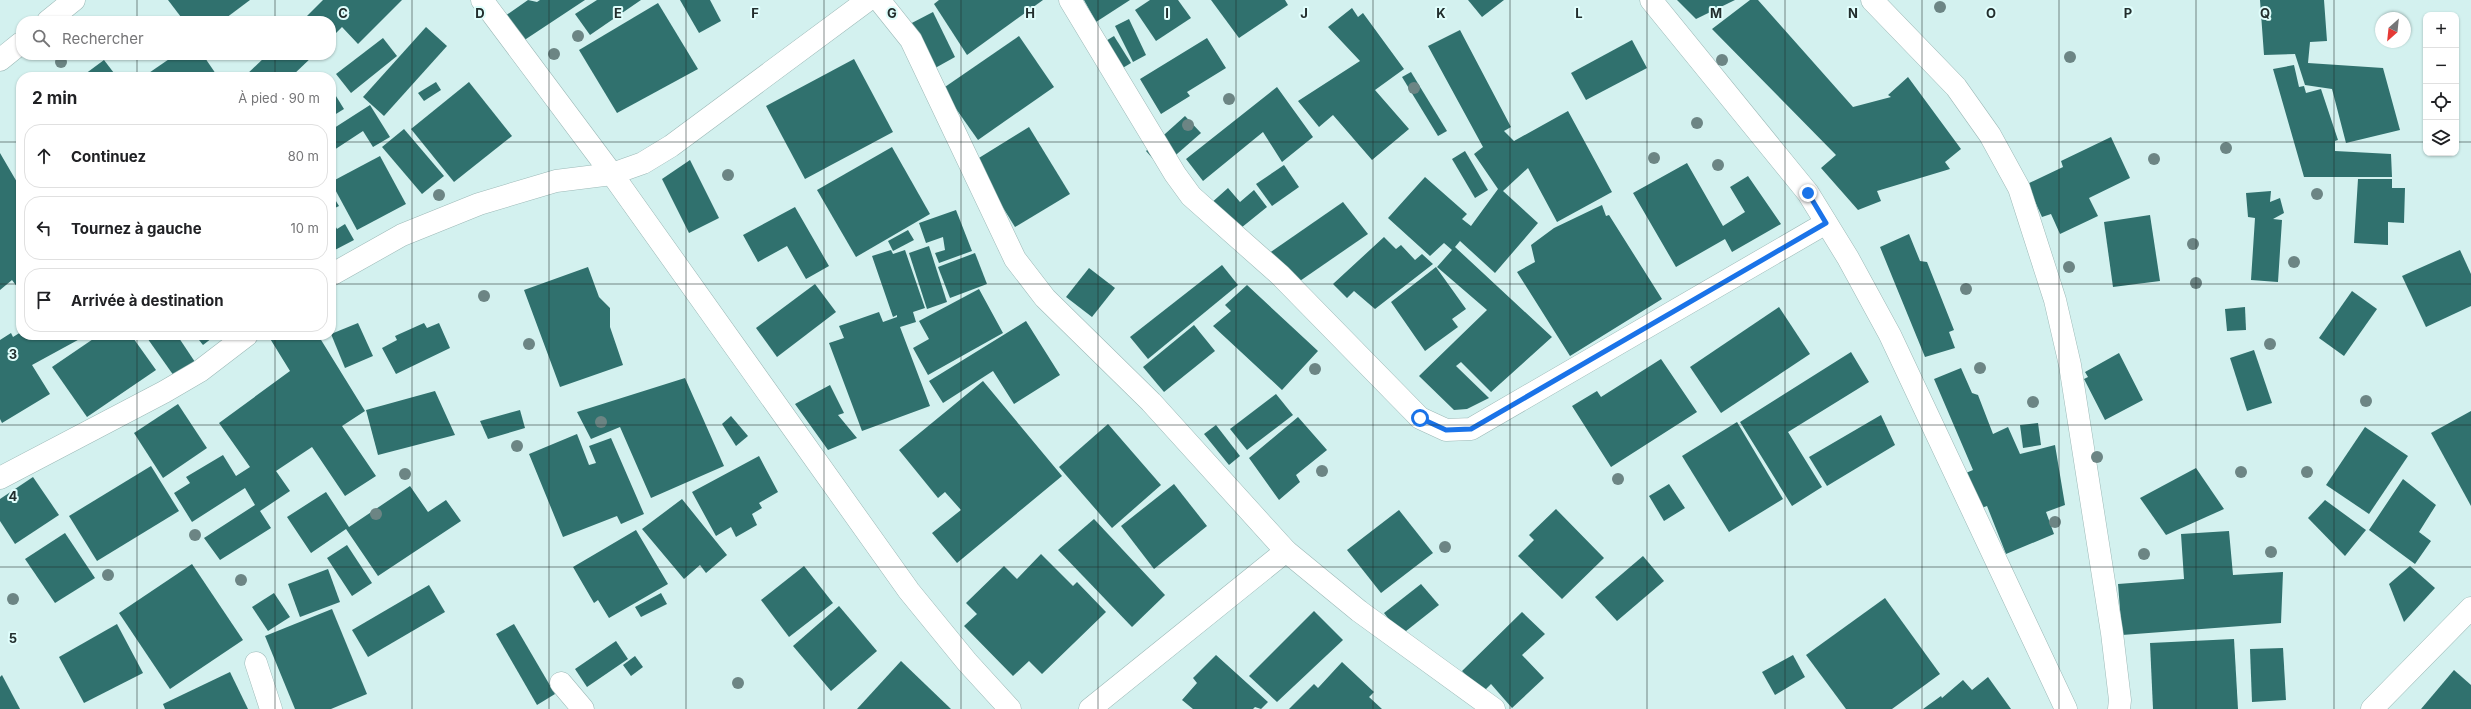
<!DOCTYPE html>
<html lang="fr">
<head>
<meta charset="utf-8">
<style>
  body { margin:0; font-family:Inter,sans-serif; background:#f6f6f6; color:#202124 }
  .controls { position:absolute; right:12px; top:12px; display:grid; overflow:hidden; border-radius:8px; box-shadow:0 1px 3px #0004 }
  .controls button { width:36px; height:36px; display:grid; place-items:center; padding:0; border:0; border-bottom:1px solid #e0e0e0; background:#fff; color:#202124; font:20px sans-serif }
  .compass { position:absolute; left:2375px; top:12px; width:36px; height:36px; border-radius:50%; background:#fff; box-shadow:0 1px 3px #0004; rotate:207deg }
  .stop { position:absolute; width:12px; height:12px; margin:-9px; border:3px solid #1a73e8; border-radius:50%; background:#fff }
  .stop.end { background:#1a73e8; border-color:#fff; box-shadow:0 1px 4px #0008 }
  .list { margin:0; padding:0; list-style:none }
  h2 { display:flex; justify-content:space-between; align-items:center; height:52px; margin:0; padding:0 16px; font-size:17px }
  h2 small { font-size:13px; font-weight:400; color:#757577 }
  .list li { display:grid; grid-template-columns:26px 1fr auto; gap:12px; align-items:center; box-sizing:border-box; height:64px; margin:0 8px 8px; padding:0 8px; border:1px solid #e0e0e0; border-radius:16px }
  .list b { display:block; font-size:15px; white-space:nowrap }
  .list em { font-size:13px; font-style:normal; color:#757577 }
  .icon { flex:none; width:22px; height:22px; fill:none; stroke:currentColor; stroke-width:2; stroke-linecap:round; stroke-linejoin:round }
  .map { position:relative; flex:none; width:2471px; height:709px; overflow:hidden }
  .search { position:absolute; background:#fff; box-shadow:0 1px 3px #0004; left:16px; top:16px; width:320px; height:44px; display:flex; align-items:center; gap:10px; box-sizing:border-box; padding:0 14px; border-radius:16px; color:#757577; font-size:15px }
  .panel { position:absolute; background:#fff; box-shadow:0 1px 3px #0004; left:16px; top:72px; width:320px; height:268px; border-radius:16px }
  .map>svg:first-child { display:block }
  .building { fill:#30716e }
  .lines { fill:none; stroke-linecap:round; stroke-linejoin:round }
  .minor-casing { stroke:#9cb9b7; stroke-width:23 }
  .minor { stroke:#fff; stroke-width:22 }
  .tree { fill:#6c8584 }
  .route { stroke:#1a73e8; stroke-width:5 }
  .grid { fill:none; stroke:#222e2d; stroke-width:1; stroke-opacity:0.55 }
  .grid-label { font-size:13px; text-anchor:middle; font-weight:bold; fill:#222e2d; stroke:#e0fefc; stroke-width:4; stroke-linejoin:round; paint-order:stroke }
</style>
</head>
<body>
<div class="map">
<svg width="2471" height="709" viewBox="0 0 2471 709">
  <rect width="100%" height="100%" fill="#d3f1ef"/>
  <!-- building -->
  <g class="building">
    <polygon points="168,0 250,0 222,21 184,21"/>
    <polygon points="323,0 402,0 358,44 342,27 331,38 331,21 302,21"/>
    <polygon points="528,0 537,2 540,0 585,0 523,41 505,16"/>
    <polygon points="597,0 641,0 590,35 575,14"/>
    <polygon points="680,0 710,0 721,21 699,33"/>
    <polygon points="939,0 1043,0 967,55 934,4"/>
    <polygon points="1084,0 1130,0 1096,22"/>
    <polygon points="1150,0 1178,0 1191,18 1156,41 1135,10"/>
    <polygon points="1211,0 1285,0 1288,5 1239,38"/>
    <polygon points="1468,0 1504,0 1482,17"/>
    <polygon points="1677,0 1735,0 1696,19"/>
    <polygon points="1750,0 1758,0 1853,107 1891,97 1888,95 1908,77 1961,149 1945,162 1950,169 1877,191 1881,201 1858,210 1821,168 1836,155 1712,29"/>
    <polygon points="2260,0 2324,0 2327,41 2310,42 2308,63 2383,68 2400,130 2346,143 2332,89 2305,85 2295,54 2264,55"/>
    <polygon points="658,3 698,69 617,113 579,50"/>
    <polygon points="1352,8 1358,17 1363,13 1404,69 1375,90 1409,129 1372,160 1333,115 1319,127 1298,101 1360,61 1328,27"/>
    <polygon points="933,12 955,57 928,72 906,26"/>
    <polygon points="1129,19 1146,55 1133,62 1115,26"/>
    <polygon points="426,27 447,46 384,116 363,97"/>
    <polygon points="1460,30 1511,127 1504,131 1514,141 1568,111 1612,192 1557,222 1528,168 1503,191 1538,223 1495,273 1460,241 1455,247 1552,337 1491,392 1461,362 1456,366 1489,398 1467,409 1454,410 1419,376 1487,310 1437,267 1452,250 1444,243 1430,256 1388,218 1425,177 1467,214 1462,219 1471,226 1498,189 1474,154 1483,147 1428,46"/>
    <polygon points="1019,36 1054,87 978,140 942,89"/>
    <polygon points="1114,36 1131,63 1116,72 1099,45"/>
    <polygon points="383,38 397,56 351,93 336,74"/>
    <polygon points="1207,38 1226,68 1187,92 1190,96 1161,114 1140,79"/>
    <polygon points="1632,40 1647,68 1586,100 1571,73"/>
    <polygon points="175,55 203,55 218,77 143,77"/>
    <polygon points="267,55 314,55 291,77 244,77"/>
    <polygon points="854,59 893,132 805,179 766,106"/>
    <polygon points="104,60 117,77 81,77"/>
    <polygon points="2294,65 2299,87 2304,86 2306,93 2321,89 2338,140 2335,141 2335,151 2391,154 2392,177 2304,177 2273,69"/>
    <polygon points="1411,72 1447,131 1438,136 1402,77"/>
    <polygon points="436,82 441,90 424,101 418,93"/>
    <polygon points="469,82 512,136 454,182 411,129"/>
    <polygon points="1277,87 1313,137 1282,162 1263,132 1203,181 1186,159"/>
    <polygon points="331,88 344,109 331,117"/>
    <polygon points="370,105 390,137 373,147 363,131 331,152 331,130"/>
    <polygon points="1185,116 1201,133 1161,168 1146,151"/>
    <polygon points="1029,127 1070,194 1015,227 974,161"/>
    <polygon points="404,129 444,176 422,194 382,147"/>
    <polygon points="2111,137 2130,178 2089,198 2098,216 2060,234 2051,214 2042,217 2027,184 2063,167 2061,161"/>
    <polygon points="892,147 930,214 856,257 817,190"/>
    <polygon points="1465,151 1488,190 1475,198 1452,159"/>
    <polygon points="0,153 21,189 21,210 16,214 21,220 21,292 12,280 0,290"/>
    <polygon points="380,156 406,204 357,230 331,182"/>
    <polygon points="690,160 719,218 689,233 662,179"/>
    <polygon points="1687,163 1723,226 1745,212 1730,187 1748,176 1781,224 1732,252 1725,239 1676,267 1633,193"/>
    <polygon points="1284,165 1299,187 1272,206 1256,184"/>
    <polygon points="2358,179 2392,179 2392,188 2405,188 2404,223 2388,222 2388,245 2354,243"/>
    <polygon points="1228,188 1240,202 1254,190 1267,207 1236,232 1209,205"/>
    <polygon points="2271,191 2270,202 2280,198 2284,213 2273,219 2282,220 2278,282 2251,280 2255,218 2248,217 2246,193"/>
    <polygon points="331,193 339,206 331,210"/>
    <polygon points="1343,202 1368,234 1297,283 1265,256"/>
    <polygon points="1602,205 1606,216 1609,215 1662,299 1570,356 1517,272 1535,262 1531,245 1554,228"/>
    <polygon points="795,207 829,266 806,279 787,246 758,262 743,235"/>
    <polygon points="956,210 972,251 939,263 935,253 945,250 943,237 926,243 919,223"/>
    <polygon points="2150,215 2160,281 2113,287 2104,222"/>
    <polygon points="331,218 337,229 345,224 354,240 331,252"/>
    <polygon points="908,230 914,240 893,251 888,241"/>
    <polygon points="1909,234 1920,261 1927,262 1954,330 1949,332 1955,348 1925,357 1880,247"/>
    <polygon points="1384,237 1396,249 1401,245 1415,260 1422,254 1433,264 1375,309 1354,291 1347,298 1333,284"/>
    <polygon points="929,246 947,302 927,309 909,253"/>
    <polygon points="891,250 893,254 905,250 925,308 913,312 916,322 900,327 930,406 862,431 829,343 844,338 839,326 879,312 883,322 897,317 897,315 893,317 872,256"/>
    <polygon points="2460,250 2471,274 2471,306 2426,327 2402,276"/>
    <polygon points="975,253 987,284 950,298 938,267"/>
    <polygon points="1222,265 1238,285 1148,359 1130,337"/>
    <polygon points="588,267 599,297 610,308 610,327 623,365 560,387 524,290"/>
    <polygon points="1436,267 1466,309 1452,319 1458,327 1425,351 1391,302"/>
    <polygon points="1089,268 1115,288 1092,317 1066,297"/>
    <polygon points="815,284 836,312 777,357 756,328"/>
    <polygon points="1247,285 1318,351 1282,390 1213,326 1231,311 1225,305"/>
    <polygon points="979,289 1003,333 928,375 913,348 929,339 919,321"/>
    <polygon points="2352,291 2377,309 2344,356 2319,338"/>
    <polygon points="1779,307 1810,354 1721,413 1690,367"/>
    <polygon points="2245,307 2246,330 2227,331 2225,309"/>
    <polygon points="1026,321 1060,375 1014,404 993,371 943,403 929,381"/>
    <polygon points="358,323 373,356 345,368 331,334"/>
    <polygon points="424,323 427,328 439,323 450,348 396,374 382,348 397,340 395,336"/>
    <polygon points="1194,325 1215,351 1164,392 1143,367"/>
    <polygon points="21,332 21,335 87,335 32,365 50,394 2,423 0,419 0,340 11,333 13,337"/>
    <polygon points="99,335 131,335 156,370 87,417 52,367"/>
    <polygon points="145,335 177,335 195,362 174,376"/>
    <polygon points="195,335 216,335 203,345"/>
    <polygon points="273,335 318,335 365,411 342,426 376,476 345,496 312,447 276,471 290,491 260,511 271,528 220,560 204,538 255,505 245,488 192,522 174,493 190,483 186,477 223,455 236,476 250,467 219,423 290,371 269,337"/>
    <polygon points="2254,350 2272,403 2247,411 2230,358"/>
    <polygon points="1851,352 1869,382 1788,432 1822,487 1792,506 1740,422"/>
    <polygon points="2119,353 2143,400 2105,420 2084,379 2088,377 2085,372"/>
    <polygon points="1661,359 1697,412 1611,467 1572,406 1597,391 1601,397"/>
    <polygon points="1961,368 1972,393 1978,395 1993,434 2008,427 2020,454 2055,445 2065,505 2046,512 2054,534 2006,554 1987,506 1976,510 1961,475 1973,470 1934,379"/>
    <polygon points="685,378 724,466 651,498 620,427 591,439 577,412"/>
    <polygon points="983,381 1062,476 957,563 932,533 961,510 945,492 938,498 899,450"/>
    <polygon points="830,385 844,413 838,415 857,438 828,450 795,404"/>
    <polygon points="435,391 455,435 378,455 366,410"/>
    <polygon points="1276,394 1293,415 1247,450 1230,429"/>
    <polygon points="178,404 207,448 163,478 134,433"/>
    <polygon points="520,410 525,428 488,439 480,421"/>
    <polygon points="2471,411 2471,506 2431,433"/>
    <polygon points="1881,415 1895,445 1827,486 1809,457"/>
    <polygon points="731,416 748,436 736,446 722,424"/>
    <polygon points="1298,417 1327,450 1296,475 1300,482 1279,500 1249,458"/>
    <polygon points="1737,422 1783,499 1729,532 1682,456"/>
    <polygon points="2038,423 2041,445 2023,448 2020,425"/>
    <polygon points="1108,424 1161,485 1112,528 1059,467"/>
    <polygon points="1216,425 1240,456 1229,465 1204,434"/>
    <polygon points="2365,427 2408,456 2369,514 2326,485"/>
    <polygon points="577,434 589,465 596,463 589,446 611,438 644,514 621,524 617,516 563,537 529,454"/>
    <polygon points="759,456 778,492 759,503 762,508 752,514 757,525 736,537 731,527 716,536 692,492"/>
    <polygon points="151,466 179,511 97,561 69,516"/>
    <polygon points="2196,468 2224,509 2166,535 2140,498"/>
    <polygon points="33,477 59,515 15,544 0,521 0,499"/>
    <polygon points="2403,479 2436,505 2419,532 2431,541 2415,564 2369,530"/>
    <polygon points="1174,484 1207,526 1154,569 1121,526"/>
    <polygon points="1669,484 1685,508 1664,521 1649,496"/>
    <polygon points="410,486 428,512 446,500 461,521 378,576 346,529 311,553 287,517 326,492 349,527"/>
    <polygon points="682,499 727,555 706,573 700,565 684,579 642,529"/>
    <polygon points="2325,500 2366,530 2345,556 2308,518"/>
    <polygon points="1556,509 1604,558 1562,599 1518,556 1534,540 1529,535"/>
    <polygon points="1399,510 1433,553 1381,593 1347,550"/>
    <polygon points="1094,519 1165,595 1132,627 1058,550"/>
    <polygon points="636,530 668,584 609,618 598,600 594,603 573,567"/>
    <polygon points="2229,531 2233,575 2283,572 2281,623 2122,635 2118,584 2184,579 2181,534"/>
    <polygon points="65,533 95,578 55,603 25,559"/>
    <polygon points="347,545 372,583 352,596 327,558"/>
    <polygon points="1041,554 1073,586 1077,582 1106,612 1042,674 1029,661 1013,676 964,626 977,614 966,603 1004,566 1017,579"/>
    <polygon points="1643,556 1664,581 1617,621 1595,597"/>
    <polygon points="192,564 243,640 170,689 119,613"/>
    <polygon points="804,566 833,603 789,637 761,600"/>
    <polygon points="2410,566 2435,588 2404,622 2389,584"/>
    <polygon points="328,569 340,602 300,617 288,584"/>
    <polygon points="1421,584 1439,605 1401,635 1384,613"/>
    <polygon points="429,585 445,612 368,657 352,630"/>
    <polygon points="274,593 290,617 268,631 252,607"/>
    <polygon points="661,593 667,604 641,617 635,607"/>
    <polygon points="1885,598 1940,674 1892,709 1846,709 1806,655"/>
    <polygon points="839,606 877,651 831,691 793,646"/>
    <polygon points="332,609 367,694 331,709 295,709 265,636"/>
    <polygon points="1314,611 1343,640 1277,702 1249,676"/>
    <polygon points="1522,612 1545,634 1522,655 1544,678 1512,708 1491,684 1482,693 1462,671"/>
    <polygon points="117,624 143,673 84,703 59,657"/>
    <polygon points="514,624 555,694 537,705 496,634"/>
    <polygon points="2234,639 2238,709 2153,709 2150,643"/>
    <polygon points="616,641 628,659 587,687 575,669"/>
    <polygon points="2283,648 2286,700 2252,702 2250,649"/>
    <polygon points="1216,655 1268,702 1261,709 1255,707 1253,709 1193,709 1182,700 1197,683 1193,678"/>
    <polygon points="1793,655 1805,677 1775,695 1762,672"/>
    <polygon points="635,656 643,667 631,676 623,665"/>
    <polygon points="901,661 951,709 857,709"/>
    <polygon points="1342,662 1374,692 1369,697 1382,709 1289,709 1314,684 1318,688"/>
    <polygon points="2454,670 2471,685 2471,709 2421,709"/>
    <polygon points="230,672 248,709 165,709 163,704"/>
    <polygon points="2,675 20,709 0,709 0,677"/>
    <polygon points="1988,677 2011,709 1923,709 1941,696 1942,698 1963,680 1972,690"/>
  </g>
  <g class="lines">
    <defs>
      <g id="minor">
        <polyline points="482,0 612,174 909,591 967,662 1010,709"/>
        <polyline points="879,0 911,40 1015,259 1045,298 1151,402 1286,551 1359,611 1494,709"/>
        <polyline points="1070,0 1175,174 1191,196 1280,275 1420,418 1446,430 1471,429 1826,223"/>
        <polyline points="1651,0 1808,193 1848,258 1890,335 2066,709"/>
        <polyline points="1872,0 1956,87 1990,135 2019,188 2055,300 2070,365 2112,633 2120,700 2119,709"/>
        <polyline points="48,21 74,0"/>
        <polyline points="0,60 21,43"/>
        <polyline points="331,275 402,235 479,204 556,181 612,174 643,163 671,146 868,0"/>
        <polyline points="0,478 164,392 200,371 247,335"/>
        <polyline points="256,663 271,709"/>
        <polyline points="561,683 583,709"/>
        <polyline points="1090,709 1286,551"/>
        <polyline points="2372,709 2471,608"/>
      </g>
    </defs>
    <!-- minor casing -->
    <use href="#minor" class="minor-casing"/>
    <!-- minor -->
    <use href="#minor" class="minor"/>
  </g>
  <!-- trees -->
  <g class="tree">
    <circle cx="1940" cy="7" r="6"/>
    <circle cx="578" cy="36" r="6"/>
    <circle cx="554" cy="54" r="6"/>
    <circle cx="2070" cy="57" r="6"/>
    <circle cx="1722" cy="60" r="6"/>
    <circle cx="61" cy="62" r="6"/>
    <circle cx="1414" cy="88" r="6"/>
    <circle cx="1229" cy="99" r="6"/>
    <circle cx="1697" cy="123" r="6"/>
    <circle cx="1188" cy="125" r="6"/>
    <circle cx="2226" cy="148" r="6"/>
    <circle cx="1654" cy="158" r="6"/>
    <circle cx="2154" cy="159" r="6"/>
    <circle cx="1718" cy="165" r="6"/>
    <circle cx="728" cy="175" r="6"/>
    <circle cx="2317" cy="194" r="6"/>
    <circle cx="439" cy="195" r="6"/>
    <circle cx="2193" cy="244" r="6"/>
    <circle cx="2294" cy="262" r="6"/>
    <circle cx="2069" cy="267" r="6"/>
    <circle cx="2196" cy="283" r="6"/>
    <circle cx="1966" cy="289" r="6"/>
    <circle cx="484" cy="296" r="6"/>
    <circle cx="529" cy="344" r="6"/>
    <circle cx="2270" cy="344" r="6"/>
    <circle cx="1980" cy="368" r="6"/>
    <circle cx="1315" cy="369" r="6"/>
    <circle cx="2366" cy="401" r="6"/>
    <circle cx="2033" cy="402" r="6"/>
    <circle cx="601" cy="422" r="6"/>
    <circle cx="517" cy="446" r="6"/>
    <circle cx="2097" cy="457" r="6"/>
    <circle cx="1322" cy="471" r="6"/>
    <circle cx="2241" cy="472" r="6"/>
    <circle cx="2307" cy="472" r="6"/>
    <circle cx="405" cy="474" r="6"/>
    <circle cx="1618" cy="479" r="6"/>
    <circle cx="376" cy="514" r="6"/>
    <circle cx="2055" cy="522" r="6"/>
    <circle cx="195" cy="535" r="6"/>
    <circle cx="1445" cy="547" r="6"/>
    <circle cx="2271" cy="552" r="6"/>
    <circle cx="2144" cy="554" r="6"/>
    <circle cx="108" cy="575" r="6"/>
    <circle cx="241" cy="580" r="6"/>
    <circle cx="13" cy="599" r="6"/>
    <circle cx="738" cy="683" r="6"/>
  </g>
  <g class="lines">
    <!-- route -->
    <polyline class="route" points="1420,418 1446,430 1471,429 1826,223 1808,193"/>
  </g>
  <!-- grid -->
  <path class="grid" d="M 137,0 L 137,21M 275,0 L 275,21M 412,0 L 412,709M 549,0 L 549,709M 686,0 L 686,709M 824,0 L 824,709M 961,0 L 961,709M 1098,0 L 1098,709M 1236,0 L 1236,709M 1373,0 L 1373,709M 1510,0 L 1510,709M 1647,0 L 1647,709M 1785,0 L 1785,709M 1922,0 L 1922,709M 2059,0 L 2059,709M 2196,0 L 2196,709M 2334,0 L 2334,709M 137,55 L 137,77M 275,55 L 275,77M 0,142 L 21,142M 331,142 L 2426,142M 2456,142 L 2471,142M 0,284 L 21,284M 331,284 L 2471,284M 137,335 L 137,709M 275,335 L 275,709M 0,425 L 2471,425M 0,567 L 2471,567"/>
  <g class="grid-label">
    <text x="343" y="18">C</text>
    <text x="480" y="18">D</text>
    <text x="618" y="18">E</text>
    <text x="755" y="18">F</text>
    <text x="892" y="18">G</text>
    <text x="1030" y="18">H</text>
    <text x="1167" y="18">I</text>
    <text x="1304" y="18">J</text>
    <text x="1441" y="18">K</text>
    <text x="1579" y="18">L</text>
    <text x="1716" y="18">M</text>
    <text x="1853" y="18">N</text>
    <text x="1991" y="18">O</text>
    <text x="2128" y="18">P</text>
    <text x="2265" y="18">Q</text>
    <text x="13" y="359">3</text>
    <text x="13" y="501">4</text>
    <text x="13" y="643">5</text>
  </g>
</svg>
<div class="controls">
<button>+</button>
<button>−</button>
<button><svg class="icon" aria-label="locate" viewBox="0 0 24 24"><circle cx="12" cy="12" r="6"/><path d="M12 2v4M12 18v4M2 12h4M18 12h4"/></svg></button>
<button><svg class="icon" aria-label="layers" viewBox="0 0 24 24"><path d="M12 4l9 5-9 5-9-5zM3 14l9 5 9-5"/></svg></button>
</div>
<svg class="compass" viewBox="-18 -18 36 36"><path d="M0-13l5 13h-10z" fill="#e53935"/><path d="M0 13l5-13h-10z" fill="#757577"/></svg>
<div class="stop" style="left:1420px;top:418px"></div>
<div class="stop end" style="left:1808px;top:193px"></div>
<div class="search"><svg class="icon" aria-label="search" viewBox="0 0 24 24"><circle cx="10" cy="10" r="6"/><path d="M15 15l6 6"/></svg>Rechercher</div>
<section class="panel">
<h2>2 min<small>À pied · 90 m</small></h2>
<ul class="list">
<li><svg class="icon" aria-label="ahead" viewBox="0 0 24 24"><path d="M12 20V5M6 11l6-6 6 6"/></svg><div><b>Continuez</b></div><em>80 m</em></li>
<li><svg class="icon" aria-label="left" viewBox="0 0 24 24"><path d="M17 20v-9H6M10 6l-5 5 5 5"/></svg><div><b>Tournez à gauche</b></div><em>10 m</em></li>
<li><svg class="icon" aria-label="arrive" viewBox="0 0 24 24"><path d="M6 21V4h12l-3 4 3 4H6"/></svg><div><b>Arrivée à destination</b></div></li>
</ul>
</section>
</div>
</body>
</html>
